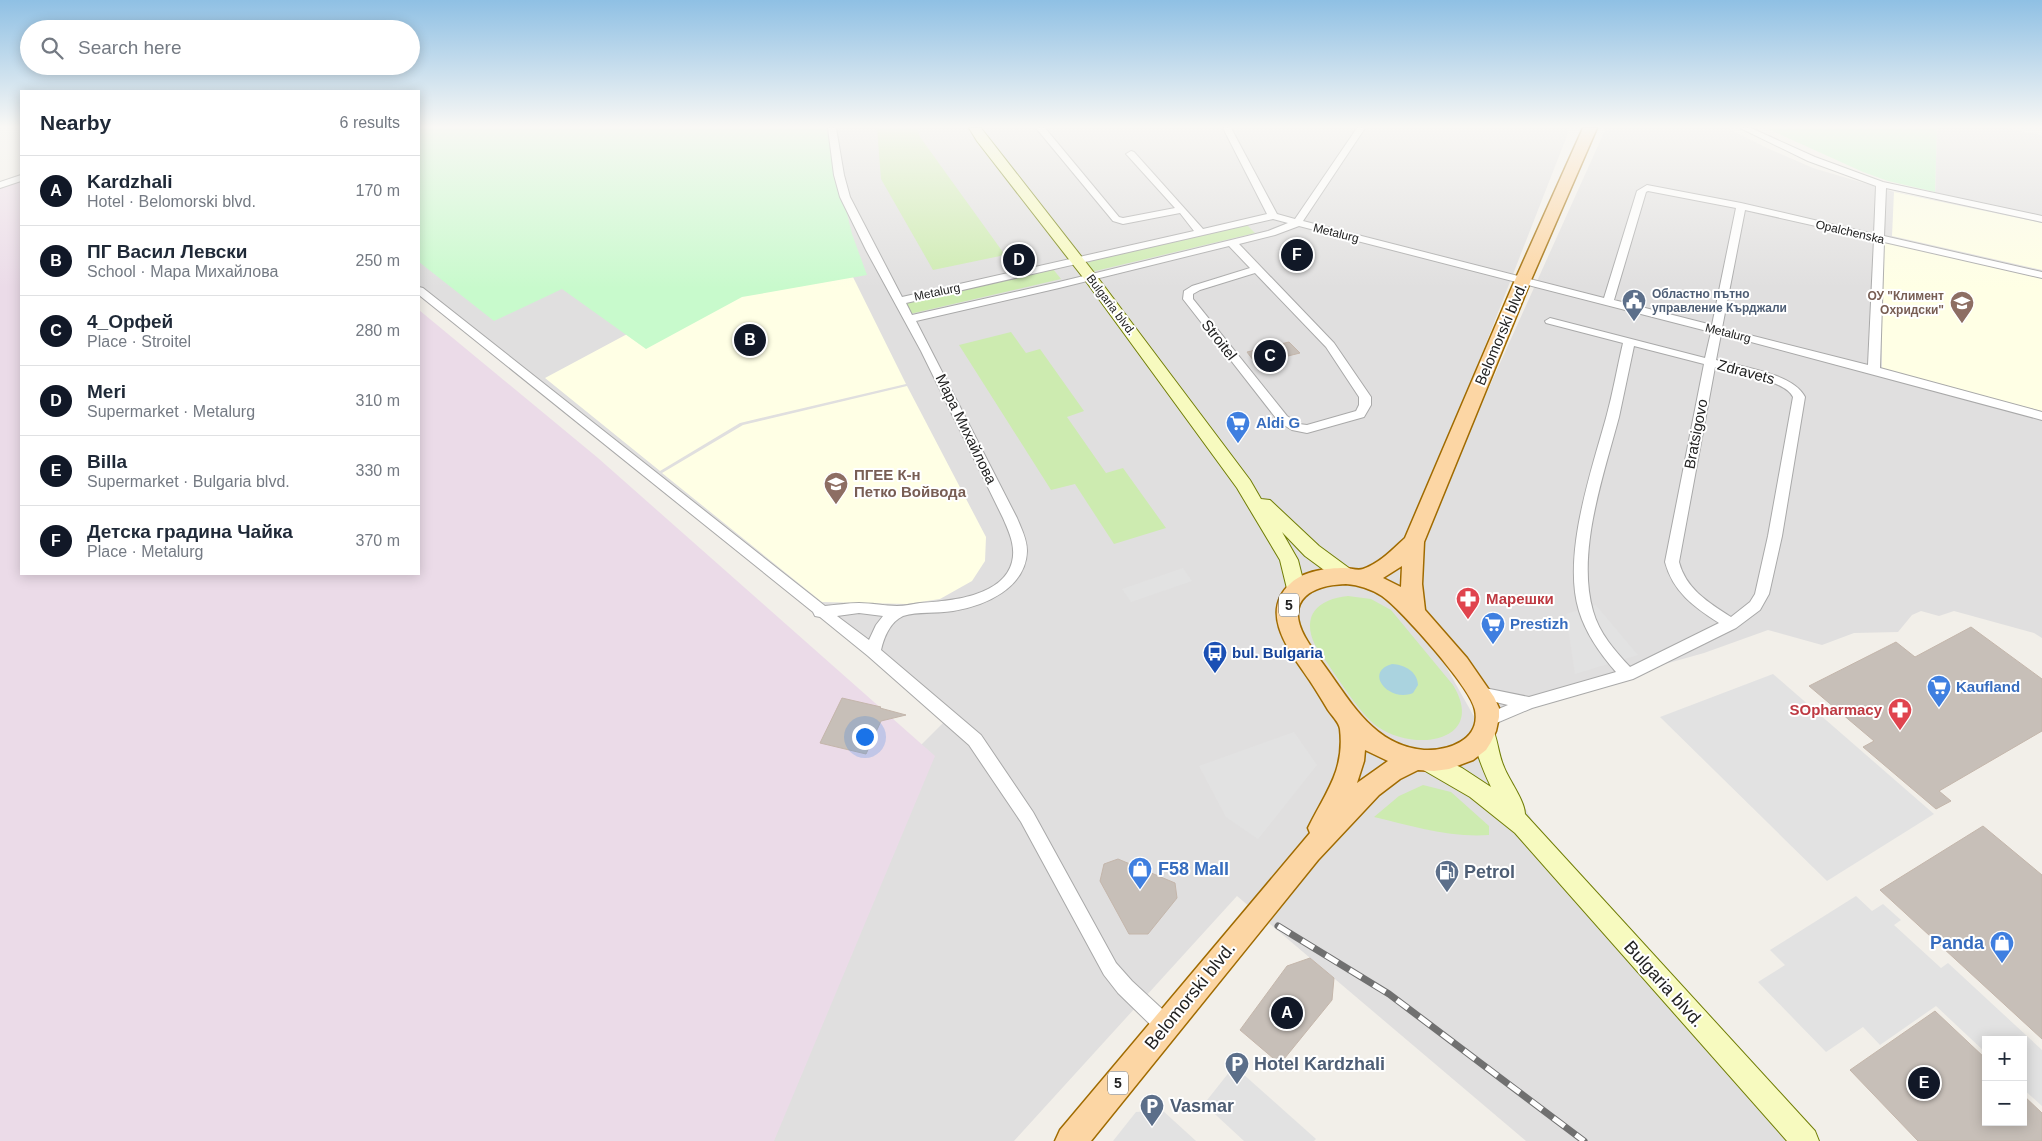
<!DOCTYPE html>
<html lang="en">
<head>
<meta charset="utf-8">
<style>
  body { margin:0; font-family:Arial,sans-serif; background:#f2f2f3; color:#1f2937 }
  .controls { position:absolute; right:15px; bottom:15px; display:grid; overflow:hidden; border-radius:0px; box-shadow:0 2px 12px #0003 }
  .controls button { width:45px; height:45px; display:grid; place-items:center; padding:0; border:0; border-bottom:1px solid #e0e1e3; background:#fff; color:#1f2937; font:25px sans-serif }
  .you { position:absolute; left:864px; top:736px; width:18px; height:18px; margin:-12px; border:4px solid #fff; border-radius:50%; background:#1a73e8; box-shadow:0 0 0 8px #1a73e833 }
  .badge { display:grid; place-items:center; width:32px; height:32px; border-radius:50%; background:#111827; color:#fff; font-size:16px; font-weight:700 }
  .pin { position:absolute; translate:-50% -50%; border:2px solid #fff; box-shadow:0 1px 5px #0006 }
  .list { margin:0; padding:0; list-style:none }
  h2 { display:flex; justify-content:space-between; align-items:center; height:65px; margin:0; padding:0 20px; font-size:21px }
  h2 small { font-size:16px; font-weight:400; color:#747a83 }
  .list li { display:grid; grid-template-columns:32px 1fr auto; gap:15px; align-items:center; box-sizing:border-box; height:70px; padding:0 20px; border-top:1px solid #e0e1e3 }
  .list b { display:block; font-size:19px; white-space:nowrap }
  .list p { margin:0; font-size:16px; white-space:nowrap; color:#747a83 }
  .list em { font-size:16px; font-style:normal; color:#747a83 }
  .icon { flex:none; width:28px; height:28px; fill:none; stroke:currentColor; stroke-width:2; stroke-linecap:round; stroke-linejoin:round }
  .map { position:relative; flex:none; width:2042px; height:1141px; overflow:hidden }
  .search { position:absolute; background:#fff; box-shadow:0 2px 12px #0003; left:20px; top:20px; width:400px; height:55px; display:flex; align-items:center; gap:12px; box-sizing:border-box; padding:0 18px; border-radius:28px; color:#747a83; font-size:19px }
  .panel { position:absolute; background:#fff; box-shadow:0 2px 12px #0003; left:20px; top:90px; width:400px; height:485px; border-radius:0px }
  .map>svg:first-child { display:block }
  .residential { fill:#e0dfdf }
  .industrial { fill:#ebdbe8 }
  .education { fill:#ffffe5 }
  .grass { fill:#cdebb0 }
  .park { fill:#c8facc }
  .parking { fill:#e2e2e2 }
  .water { fill:#aad3df }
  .building { fill:#c7bfb8; stroke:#c4b6ab }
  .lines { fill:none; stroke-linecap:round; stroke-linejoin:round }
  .street-casing { stroke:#a9a9a9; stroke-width:2 }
  .secondary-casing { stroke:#707d05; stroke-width:2 }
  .primary-casing { stroke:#a06b00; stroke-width:3 }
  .street { fill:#fff; fill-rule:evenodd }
  .secondary { fill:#f7fabf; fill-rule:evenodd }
  .primary { fill:#fcd6a4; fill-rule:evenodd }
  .rail-casing { stroke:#707070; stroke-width:7 }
  .rail { stroke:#fff; stroke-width:5; stroke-dasharray:14; stroke-linecap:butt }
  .labels { text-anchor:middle; stroke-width:4; stroke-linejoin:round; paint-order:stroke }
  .far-street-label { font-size:12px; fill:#222; stroke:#fff }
  .far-service-label { font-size:12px; font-weight:bold; fill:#4e5e75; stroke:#fff; text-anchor:start }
  .far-education-label { font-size:12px; font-weight:bold; fill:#785e54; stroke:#fff; text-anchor:end }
  .shield { fill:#fff; stroke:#646464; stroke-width:1 }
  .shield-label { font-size:14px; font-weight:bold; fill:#222 }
  .street-label { font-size:15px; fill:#222; stroke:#fff }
  .shop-label { font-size:15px; font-weight:bold; fill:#366cbe; stroke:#fff; text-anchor:start }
  .education-label { font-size:15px; font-weight:bold; fill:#785e54; stroke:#fff; text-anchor:start }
  .health-label { font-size:15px; font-weight:bold; fill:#be3a42; stroke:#fff; text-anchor:start }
  .transit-label { font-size:15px; font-weight:bold; fill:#164399; stroke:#fff; text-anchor:start }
  .near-shop-label { font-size:18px; font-weight:bold; fill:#366cbe; stroke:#fff; text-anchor:start }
  .near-service-label { font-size:18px; font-weight:bold; fill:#4e5e75; stroke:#fff; text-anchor:start }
  .near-street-label { font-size:18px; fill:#222; stroke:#fff }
</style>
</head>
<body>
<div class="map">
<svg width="2042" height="1141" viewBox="0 0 2042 1141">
  <rect width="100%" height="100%" fill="#f2efe9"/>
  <!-- residential -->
  <g class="residential">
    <polygon points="419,128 1570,128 1400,564 1399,607 1440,656 1568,884 1801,1141 1526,1141 1237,896 1014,1141 619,1141 645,1021 950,716 788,588 419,290"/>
    <polygon points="1606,128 1727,128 1767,148 1813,168 1894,192 1935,200 1937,128 2006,128 2042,135 2042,638 2034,633 1954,611 1939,616 1921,611 1912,615 1898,632 1854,633 1822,645 1768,630 1704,653 1483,715 1436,641 1409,565"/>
  </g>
  <!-- industrial -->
  <polygon class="industrial" points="21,181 21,574 419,574 419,310 598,458 935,756 774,1141 0,1141 0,188"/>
  <!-- education -->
  <g class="education">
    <polygon points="1894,192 2042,223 2042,270 1892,236"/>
    <polygon points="1880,240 2042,277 2042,411 1882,370"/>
    <polygon points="851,273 906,384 740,423 660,471 545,378 687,302"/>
    <polygon points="907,386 986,537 985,561 972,581 940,599 907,604 822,602 662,473 743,425"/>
  </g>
  <!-- grass -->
  <g class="grass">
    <polygon points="877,128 917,128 920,137 1005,255 933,270 881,179"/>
    <polygon points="1246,224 1255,233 1091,272 1084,263"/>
    <polygon points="1053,269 1061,279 910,314 904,303"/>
    <polygon points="1011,332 1026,353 1040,349 1084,411 1067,417 1106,473 1123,468 1166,528 1114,544 1075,484 1051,490 959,345"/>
    <path d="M 1348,596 L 1371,599 L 1391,610 L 1453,685 C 1487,741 1416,753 1378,727 C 1359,714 1330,666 1315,645 C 1301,615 1318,599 1348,596 Z"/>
    <path d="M 1423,785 L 1451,792 L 1489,826 L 1489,835 C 1451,838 1411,826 1374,817 L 1399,796 Z"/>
  </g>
  <!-- park -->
  <g class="park">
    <polygon points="419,128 826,128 852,234 867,275 742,297 646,349 562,289 494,321 419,262"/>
    <polygon points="1766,128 1937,128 1935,192 1888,181 1863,172"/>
  </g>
  <!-- parking -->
  <g class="parking">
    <polygon points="1183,568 1192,581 1131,602 1122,589"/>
    <polygon points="1596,605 1638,655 1575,674 1566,614"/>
    <polygon points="1773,674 1934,814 1827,881 1660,717"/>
    <polygon points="1294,732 1317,765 1258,839 1226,817 1199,766"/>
    <polygon points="1856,896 1872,911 1883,904 1901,920 1894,925 1941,968 1948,963 2042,1050 2042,1106 2023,1089 2023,1040 1986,1040 1986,1053 1936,1006 1880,1045 1863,1027 1826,1052 1758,982 1785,965 1770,950"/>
    <polygon points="1234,1066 1316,1139 1314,1141 1244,1141 1204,1104"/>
    <polygon points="1162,1110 1196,1141 1113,1141 1136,1112"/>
  </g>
  <!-- water -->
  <path class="water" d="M 1392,664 C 1405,665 1417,671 1418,685 L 1413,693 C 1389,703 1363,672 1392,664 Z"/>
  <!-- building -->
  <g class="building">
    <polygon points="1289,247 1303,247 1305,260 1291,260"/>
    <polygon points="1289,342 1300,353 1256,364 1247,352"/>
    <polygon points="1971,627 2042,679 2042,731 1939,791 1951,801 1936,809 1863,747 1874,741 1809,686 1896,642 1915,657"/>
    <polygon points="842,698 881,707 880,708 906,715 881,721 866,754 820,743"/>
    <polygon points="1983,826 2042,875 2042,1039 1880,890"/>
    <polygon points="1118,859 1175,883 1177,898 1148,934 1129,934 1100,881 1104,864"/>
    <polygon points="1310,958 1334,978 1332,1000 1280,1064 1240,1030 1287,966"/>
    <polygon points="1935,1011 1986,1059 1986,1122 2023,1122 2023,1095 2042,1113 2042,1141 1918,1141 1850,1070"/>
  </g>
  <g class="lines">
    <defs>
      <g id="street">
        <path d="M 828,128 L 836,128 L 844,175 L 850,197 L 902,297 L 1194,231 L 1180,213 L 1123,224 L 1113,221 L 1036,128 L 1045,128 L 1119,217 L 1123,218 L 1175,208 L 1128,156 L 1126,154 L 1131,151 L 1134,152 L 1203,229 L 1267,214 L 1223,128 L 1231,128 L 1277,214 L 1295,219 L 1357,128 L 1365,128 L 1303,221 L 1604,298 L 1637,191 L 1647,185 L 1741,203 L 1874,234 L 1876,186 L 1808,161 L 1740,128 L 1751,128 L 1815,157 L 1883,182 L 2042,216 L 2042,222 L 1886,188 L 1884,236 L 2042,272 L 2042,278 L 1884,242 L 1880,368 L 2042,412 L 2042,420 L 1721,334 L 1716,360 C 1741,367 1793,373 1805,397 L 1782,536 L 1769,594 L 1760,610 L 1736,628 L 1633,679 L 1532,708 L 1487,727 L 1482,726 L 1479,721 L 1482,716 L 1508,705 L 1475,697 L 1472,693 L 1475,689 L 1480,687 L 1529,697 L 1616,672 C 1601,655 1586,634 1579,611 C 1562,556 1591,472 1606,418 C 1613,393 1617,368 1623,343 L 1546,323 L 1545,321 L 1550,318 L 1705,358 L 1711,332 L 1299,226 L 1275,235 L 1239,244 L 1334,343 L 1371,397 L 1371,405 L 1364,417 L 1307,433 L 1292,430 L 1279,422 L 1183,299 L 1184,291 L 1192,286 L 1250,268 L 1229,246 L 1059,288 L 916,321 L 1017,518 C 1021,528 1027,539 1027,551 C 1026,588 985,606 953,611 C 937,614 918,611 903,616 C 890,622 884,637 881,650 L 981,735 L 1033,812 L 1116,963 L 1132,981 L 1173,1019 L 1175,1026 L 1173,1033 L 1166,1035 L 1159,1033 L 1118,993 L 1104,975 L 1021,822 L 969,745 L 868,656 L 820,617 L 815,616 L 813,612 L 419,295 L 419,287 L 423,288 L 825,606 C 836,605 848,603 859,603 C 872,603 885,606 897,606 C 905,606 912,604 920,603 C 949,601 1003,597 1012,562 C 1016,546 1009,532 1003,518 L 921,351 L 866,250 L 840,197 L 834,175 ZM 1648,191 L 1736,208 L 1712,325 L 1614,300 L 1646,192 ZM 1745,210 L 1874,239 L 1868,365 L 1722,328 ZM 1273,219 L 1288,223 L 1268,231 L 1059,282 L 912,315 L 906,303 ZM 1255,273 L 1326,347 L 1359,397 L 1359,405 L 1356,411 L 1307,425 L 1299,424 L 1287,416 L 1193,299 L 1193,294 L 1200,290 ZM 1634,346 L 1704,364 L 1665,562 C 1673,592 1694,607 1719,623 L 1630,667 C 1615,651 1599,633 1593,611 C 1576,552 1604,474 1619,417 C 1624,393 1629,370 1634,346 ZM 1715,367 C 1733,372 1785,380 1793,397 L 1768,536 L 1755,594 L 1750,602 L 1731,617 C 1708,602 1686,589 1679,562 ZM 859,613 L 883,616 L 876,625 L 869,640 L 837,616 Z"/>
        <polygon points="21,175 21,181 0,188 0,182"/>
      </g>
      <g id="secondary">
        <polygon points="969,128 981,128 1095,274 1250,480 1261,499 1270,500 1319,546 1353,571 1355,576 1353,581 1346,583 1339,581 1305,556 1282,532 1298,560 1306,592 1303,597 1296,599 1289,597 1280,560 1237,488 1085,280 977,141"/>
        <path d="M 1484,722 L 1491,725 C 1498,738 1498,754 1504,767 C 1509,780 1525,801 1525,814 L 1815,1131 L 1819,1141 L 1787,1141 L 1515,833 L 1470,797 L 1420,768 L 1417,761 L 1420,754 L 1428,752 L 1462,768 L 1491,787 C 1484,772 1469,740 1477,725 Z"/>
      </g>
      <path id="primary" d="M 1583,128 L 1597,128 L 1531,280 L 1424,542 L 1422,584 L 1425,610 L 1467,658 L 1494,697 L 1499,708 L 1499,717 L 1496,731 L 1491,742 L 1486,750 L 1473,760 L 1449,769 L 1434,771 L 1418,770 L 1400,779 L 1379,795 L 1318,860 L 1091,1141 L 1055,1141 L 1060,1130 L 1310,833 L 1308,828 C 1325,793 1345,771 1340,729 C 1339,722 1332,716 1328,710 C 1322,700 1316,690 1310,681 C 1292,654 1257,613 1291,583 C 1304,571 1327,568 1344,568 C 1350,568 1358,571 1363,569 C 1380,563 1392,550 1405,538 L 1515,280 ZM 1402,566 L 1401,587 L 1383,578 ZM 1346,584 C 1359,585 1371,589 1382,596 C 1401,609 1472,689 1475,710 C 1481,740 1448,751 1424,750 C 1375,746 1352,704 1326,668 C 1319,658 1311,648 1305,637 C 1284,599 1313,585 1346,584 ZM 1365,750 L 1388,761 L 1357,783 L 1364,761 Z"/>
    </defs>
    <!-- street casing -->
    <use href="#street" class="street-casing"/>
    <!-- secondary casing -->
    <use href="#secondary" class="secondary-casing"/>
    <!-- primary casing -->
    <use href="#primary" class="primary-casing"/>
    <!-- street -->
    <use href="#street" class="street"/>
    <!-- secondary -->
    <use href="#secondary" class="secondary"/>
    <!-- primary -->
    <use href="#primary" class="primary"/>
    <defs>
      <polyline id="rail" points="1278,926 1389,994 1584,1141"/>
    </defs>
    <!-- rail casing -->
    <use href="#rail" class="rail-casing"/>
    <!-- rail -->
    <use href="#rail" class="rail"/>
  </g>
  <!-- sky -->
  <linearGradient id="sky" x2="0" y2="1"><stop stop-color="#8fc0e4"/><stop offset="0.44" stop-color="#f9f8f5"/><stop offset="1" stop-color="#f9f8f5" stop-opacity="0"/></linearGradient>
  <rect width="2042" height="288" fill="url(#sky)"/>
  <!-- icons -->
  <defs>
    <symbol id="civic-pin" viewBox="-11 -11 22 30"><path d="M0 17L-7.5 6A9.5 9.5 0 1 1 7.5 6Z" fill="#5c6f8a" stroke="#fff"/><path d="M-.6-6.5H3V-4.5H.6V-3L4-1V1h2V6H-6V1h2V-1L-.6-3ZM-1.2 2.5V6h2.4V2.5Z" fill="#fff"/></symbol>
    <symbol id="school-pin" viewBox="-11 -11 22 30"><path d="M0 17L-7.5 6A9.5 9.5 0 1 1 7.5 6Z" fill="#8d6e63" stroke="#fff"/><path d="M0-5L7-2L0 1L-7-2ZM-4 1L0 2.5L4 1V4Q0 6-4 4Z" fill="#fff"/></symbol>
    <symbol id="supermarket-pin" viewBox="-11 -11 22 30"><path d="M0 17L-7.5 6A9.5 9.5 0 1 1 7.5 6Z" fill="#3f7fe0" stroke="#fff"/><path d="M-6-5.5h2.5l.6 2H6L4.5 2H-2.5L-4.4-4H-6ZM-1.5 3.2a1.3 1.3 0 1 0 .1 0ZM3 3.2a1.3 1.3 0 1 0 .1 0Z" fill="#fff"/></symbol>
    <symbol id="pharmacy-pin" viewBox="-11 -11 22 30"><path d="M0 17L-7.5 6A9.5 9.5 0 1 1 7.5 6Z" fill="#e0444e" stroke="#fff"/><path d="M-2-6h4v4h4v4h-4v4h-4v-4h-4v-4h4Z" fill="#fff"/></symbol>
    <symbol id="bus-pin" viewBox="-11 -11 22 30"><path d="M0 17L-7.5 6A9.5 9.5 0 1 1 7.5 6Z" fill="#1a4fb4" stroke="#fff"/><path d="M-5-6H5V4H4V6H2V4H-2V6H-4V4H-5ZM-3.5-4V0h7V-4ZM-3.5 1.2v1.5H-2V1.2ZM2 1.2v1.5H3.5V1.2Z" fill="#fff"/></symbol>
    <symbol id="shop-pin" viewBox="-11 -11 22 30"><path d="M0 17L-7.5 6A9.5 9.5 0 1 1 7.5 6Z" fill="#3f7fe0" stroke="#fff"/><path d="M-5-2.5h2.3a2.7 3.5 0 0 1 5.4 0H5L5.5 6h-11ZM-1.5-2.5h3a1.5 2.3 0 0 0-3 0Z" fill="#fff"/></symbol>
    <symbol id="fuel-pin" viewBox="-11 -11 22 30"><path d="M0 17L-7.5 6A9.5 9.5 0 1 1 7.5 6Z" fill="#5c6f8a" stroke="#fff"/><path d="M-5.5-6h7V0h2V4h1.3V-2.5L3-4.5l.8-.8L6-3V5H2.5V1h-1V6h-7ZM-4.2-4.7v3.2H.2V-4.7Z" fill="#fff"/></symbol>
    <symbol id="parking-pin" viewBox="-11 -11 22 30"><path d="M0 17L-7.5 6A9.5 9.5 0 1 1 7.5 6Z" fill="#5c6f8a" stroke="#fff"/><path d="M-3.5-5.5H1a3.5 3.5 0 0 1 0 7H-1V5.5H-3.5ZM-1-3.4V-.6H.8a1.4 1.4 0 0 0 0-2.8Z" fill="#fff"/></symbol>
  </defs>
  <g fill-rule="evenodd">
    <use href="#civic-pin" x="1620" y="287" width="28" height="38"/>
    <use href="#school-pin" x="1948" y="289" width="28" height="38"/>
    <use href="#supermarket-pin" x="1224" y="409" width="28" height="38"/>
    <use href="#school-pin" x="822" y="470" width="28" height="38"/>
    <use href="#pharmacy-pin" x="1454" y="585" width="28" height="38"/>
    <use href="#supermarket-pin" x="1479" y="610" width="28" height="38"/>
    <use href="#bus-pin" x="1201" y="639" width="28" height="38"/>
    <use href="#supermarket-pin" x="1925" y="673" width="28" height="38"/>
    <use href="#pharmacy-pin" x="1886" y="696" width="28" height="38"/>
    <use href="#shop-pin" x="1126" y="855" width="28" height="38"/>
    <use href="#fuel-pin" x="1433" y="858" width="28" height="38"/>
    <use href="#shop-pin" x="1988" y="929" width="28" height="38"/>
    <use href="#parking-pin" x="1223" y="1050" width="28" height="38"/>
    <use href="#parking-pin" x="1138" y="1092" width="28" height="38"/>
  </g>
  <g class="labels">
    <!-- far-street labels -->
    <g class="far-street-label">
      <text transform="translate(1850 232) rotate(13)" y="4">Opalchenska</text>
      <text transform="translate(1336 233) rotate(14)" y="4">Metalurg</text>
      <text transform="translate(937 292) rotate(-12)" y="4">Metalurg</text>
      <text transform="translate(1111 305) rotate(53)" y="4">Bulgaria blvd.</text>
      <text transform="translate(1728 333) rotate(14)" y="4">Metalurg</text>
    </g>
    <!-- far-service labels -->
    <g class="far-service-label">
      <text x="1652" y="298">Областно пътно<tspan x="1652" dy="14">управление Кърджали</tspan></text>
    </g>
    <!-- far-education labels -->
    <g class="far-education-label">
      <text x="1944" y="300">ОУ "Климент<tspan x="1944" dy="14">Охридски"</tspan></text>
    </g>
    <!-- shield labels -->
    <g class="shield">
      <rect x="1279" y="593.5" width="20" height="23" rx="4"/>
      <rect x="1108" y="1071.5" width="20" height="23" rx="4"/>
    </g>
    <g class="shield-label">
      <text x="1289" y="610">5</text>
      <text x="1118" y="1088">5</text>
    </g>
    <!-- street labels -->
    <g class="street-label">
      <text transform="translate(1501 334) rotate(-67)" y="5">Belomorski blvd.</text>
      <text transform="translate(1219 340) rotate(52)" y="5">Stroitel</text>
      <text transform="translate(1746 372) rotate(15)" y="5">Zdravets</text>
      <text transform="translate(966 429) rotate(64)" y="5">Мара Михайлова</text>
      <text transform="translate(1696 434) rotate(-79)" y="5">Bratsigovo</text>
    </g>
    <!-- shop labels -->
    <g class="shop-label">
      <text x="1256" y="428">Aldi G</text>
      <text x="1510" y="629">Prestizh</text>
      <text x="1956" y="692">Kaufland</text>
    </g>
    <!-- education labels -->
    <g class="education-label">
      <text x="854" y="480">ПГЕЕ К-н<tspan x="854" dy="17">Петко Войвода</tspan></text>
    </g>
    <!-- health labels -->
    <g class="health-label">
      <text x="1486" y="604">Марешки</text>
      <text x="1882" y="715" text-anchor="end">SOpharmacy</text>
    </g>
    <!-- transit labels -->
    <g class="transit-label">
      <text x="1232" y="658">bul. Bulgaria</text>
    </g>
    <!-- near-shop labels -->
    <g class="near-shop-label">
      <text x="1158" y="875">F58 Mall</text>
      <text x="1984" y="949" text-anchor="end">Panda</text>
    </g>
    <!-- near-service labels -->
    <g class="near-service-label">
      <text x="1464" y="878">Petrol</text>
      <text x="1254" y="1070">Hotel Kardzhali</text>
      <text x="1170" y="1112">Vasmar</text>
    </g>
    <!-- near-street labels -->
    <g class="near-street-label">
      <text transform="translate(1664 984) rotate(48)" y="6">Bulgaria blvd.</text>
      <text transform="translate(1190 996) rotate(-51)" y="6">Belomorski blvd.</text>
    </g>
  </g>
</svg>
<div class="controls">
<button>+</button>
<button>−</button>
</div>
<div class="you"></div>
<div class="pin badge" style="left:1287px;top:1013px">A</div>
<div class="pin badge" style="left:750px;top:340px">B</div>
<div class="pin badge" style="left:1270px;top:356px">C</div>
<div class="pin badge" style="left:1019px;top:260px">D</div>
<div class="pin badge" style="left:1924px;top:1083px">E</div>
<div class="pin badge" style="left:1297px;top:255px">F</div>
<div class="search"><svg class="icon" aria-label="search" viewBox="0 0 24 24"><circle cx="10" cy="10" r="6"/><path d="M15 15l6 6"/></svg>Search here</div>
<section class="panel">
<h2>Nearby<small>6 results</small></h2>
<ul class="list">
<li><span class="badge">A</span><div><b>Kardzhali</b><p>Hotel · Belomorski blvd.</p></div><em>170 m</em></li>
<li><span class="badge">B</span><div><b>ПГ Васил Левски</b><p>School · Мара Михайлова</p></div><em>250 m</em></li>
<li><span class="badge">C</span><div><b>4_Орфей</b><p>Place · Stroitel</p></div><em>280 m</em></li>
<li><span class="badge">D</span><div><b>Meri</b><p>Supermarket · Metalurg</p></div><em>310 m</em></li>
<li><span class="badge">E</span><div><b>Billa</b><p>Supermarket · Bulgaria blvd.</p></div><em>330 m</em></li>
<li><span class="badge">F</span><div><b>Детска градина Чайка</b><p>Place · Metalurg</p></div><em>370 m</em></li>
</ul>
</section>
</div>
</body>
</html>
